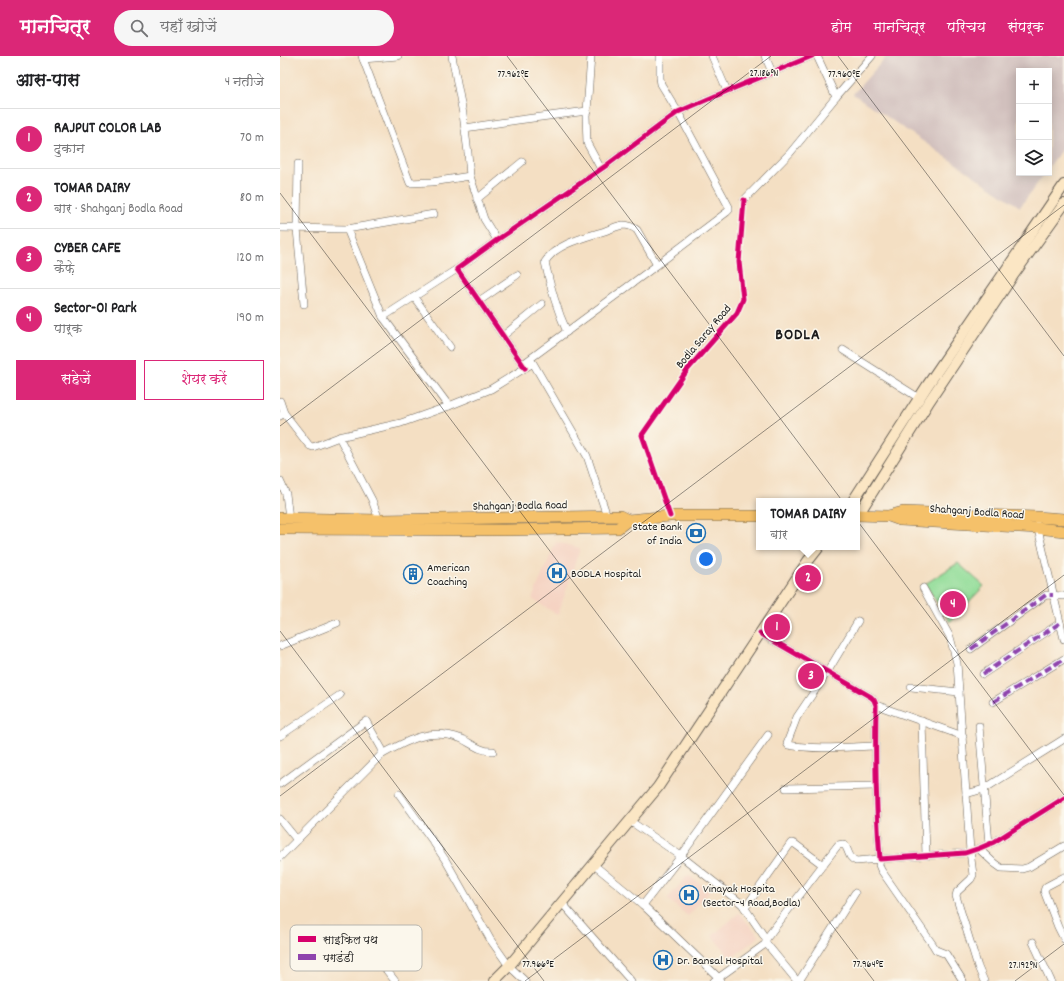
<!DOCTYPE html>
<html lang="hi">
<head>
<meta charset="utf-8">
<style>
  body { margin:0; font-family:Dekko,"Playpen Sans Deva",sans-serif; background:#f6f6f6; color:#202124 }
  .controls { position:absolute; right:12px; top:12px; display:grid; overflow:hidden; border-radius:0px; box-shadow:0 2px 10px #0003 }
  .controls button { width:36px; height:36px; display:grid; place-items:center; padding:0; border:0; border-bottom:1px solid #e0e0e0; background:#fff; color:#202124; font:20px sans-serif }
  .you { position:absolute; left:426px; top:503px; width:14px; height:14px; margin:-10px; border:3px solid #fff; border-radius:50%; background:#1a73e8; box-shadow:0 0 0 6px #1a73e833 }
  .badge { display:grid; place-items:center; width:26px; height:26px; border-radius:50%; background:#db2777; color:#fff; font-size:13px; font-weight:700 }
  .pin { position:absolute; translate:-50% -50%; border:2px solid #fff; box-shadow:0 1px 4px #0006 }
  .popup { position:absolute; left:476px; top:442px; width:104px; height:52px; box-sizing:border-box; display:grid; place-content:center; border-radius:0px; background:#fff; filter:drop-shadow(0 1px 3px #0005); font-size:13px; white-space:nowrap; color:#757577 }
  .popup b { font-size:15px; color:#202124 }
  .popup::after { content:''; position:absolute; left:50%; top:100%; margin-left:-8px; border:8px solid transparent; border-top-color:#fff }
  .list { margin:0; padding:0; list-style:none }
  h2 { display:flex; justify-content:space-between; align-items:center; height:52px; margin:0; padding:0 16px; font-size:17px }
  h2 small { font-size:13px; font-weight:400; color:#757577 }
  .list li { display:grid; grid-template-columns:26px 1fr auto; gap:12px; align-items:center; box-sizing:border-box; height:60px; padding:0 16px; border-top:1px solid #e0e0e0 }
  .list b { display:block; font-size:15px; white-space:nowrap }
  .list p { margin:0; font-size:13px; white-space:nowrap; color:#757577 }
  .list em { font-size:13px; font-style:normal; color:#757577 }
  .actions { display:flex; gap:8px; padding:12px 16px }
  .actions a { flex:1; padding:9px 0; border:1px solid #db2777; border-radius:0px; text-align:center; font-size:14px; color:#db2777 }
  .actions .main { background:#db2777; color:#fff }
  .icon { flex:none; width:22px; height:22px; fill:none; stroke:currentColor; stroke-width:2; stroke-linecap:round; stroke-linejoin:round }
  .map { position:relative; flex:none; width:784px; height:925px; overflow:hidden }
  header { display:flex; align-items:center; gap:24px; box-sizing:border-box; height:56px; padding:0 20px; background:#db2777; color:#fff }
  header strong { font-size:19px }
  nav { display:flex; gap:22px; margin-inline-start:auto; font-size:14px }
  .search { width:280px; height:36px; background:#f6f6f6; display:flex; align-items:center; gap:10px; box-sizing:border-box; padding:0 14px; border-radius:22px; color:#757577; font-size:15px }
  main { display:flex }
  aside { flex:1; background:#fff }
  .map>svg:first-child { display:block }
  .built { fill:#f5d3c2 }
  .industrial { fill:#d1c0bd }
  .green { fill:#93dd99; stroke:#587c5a }
  .lines { fill:none; stroke-linecap:round; stroke-linejoin:round }
  .street-casing { stroke:#686056; stroke-width:8 }
  .secondary-casing { stroke:#686056; stroke-width:12 }
  .primary-casing { stroke:#686056; stroke-width:12 }
  .street { stroke:#fff; stroke-width:7 }
  .secondary { stroke:#fbe6c4; stroke-width:10 }
  .primary { stroke:#f5c16b; stroke-width:11 }
  .quiet { stroke:#8e44ad; stroke-width:4; stroke-dasharray:8 4; stroke-linecap:butt }
  .cycleway-casing { stroke:#fbf7ec; stroke-width:8 }
  .cycleway { stroke:#d6006c; stroke-width:5 }
  .ticks { fill:none; stroke:#1c1c1c; stroke-width:1; stroke-opacity:0.45 }
  .labels { text-anchor:middle; stroke-width:3; stroke-linejoin:round; paint-order:stroke }
  .street-label { font-size:12px; fill:#1c1c1c; stroke:#fbf7ec }
  .poi-label { font-size:12px; fill:#1c1c1c; stroke:#fbf7ec; text-anchor:start }
  .district-label { font-size:16px; font-weight:bold; letter-spacing:1px; fill:#1c1c1c; stroke:#fbf7ec }
  .key { fill:#fbf7ec; stroke:#b8b5ae; stroke-width:1 }
  .key-label { font-size:11px; fill:#1c1c1c }
  .ticks-label { font-size:10px; text-anchor:middle; fill:#1c1c1c; stroke:#fbf7ec; stroke-width:3; stroke-linejoin:round; paint-order:stroke }
</style>
</head>
<body>
<header>
<strong>मानचित्र</strong>
<div class="search"><svg class="icon" aria-label="search" viewBox="0 0 24 24"><circle cx="10" cy="10" r="6"/><path d="M15 15l6 6"/></svg>यहाँ खोजें</div>
<nav><a>होम</a><a>मानचित्र</a><a>परिचय</a><a>संपर्क</a></nav>
</header>
<main>
<aside>
<h2>आस-पास<small>4 नतीजे</small></h2>
<ul class="list">
<li><span class="badge">1</span><div><b>RAJPUT COLOR LAB</b><p>दुकान</p></div><em>70 m</em></li>
<li><span class="badge">2</span><div><b>TOMAR DAIRY</b><p>बार · Shahganj Bodla Road</p></div><em>80 m</em></li>
<li><span class="badge">3</span><div><b>CYBER CAFE</b><p>कैफ़े</p></div><em>120 m</em></li>
<li><span class="badge">4</span><div><b>Sector-01 Park</b><p>पार्क</p></div><em>190 m</em></li>
</ul>
<div class="actions"><a class="main">सहेजें</a><a>शेयर करें</a></div>
</aside>
<div class="map">
<svg width="784" height="925" viewBox="0 0 784 925">
  <rect width="100%" height="100%" fill="#fbf7ec"/>
  <filter id="ink" filterUnits="userSpaceOnUse"><feTurbulence type="fractalNoise" baseFrequency=".025" numOctaves="2"/><feDisplacementMap in="SourceGraphic" scale="8" xChannelSelector="R" yChannelSelector="G"/><feConvolveMatrix kernelMatrix="1 2 1 2 8 2 1 2 1" color-interpolation-filters="sRGB"/></filter>
  <filter id="wash" filterUnits="userSpaceOnUse"><feTurbulence type="fractalNoise" baseFrequency=".012" numOctaves="4" result="noise"/><feDisplacementMap in="SourceGraphic" scale="16" xChannelSelector="R" yChannelSelector="G"/><feGaussianBlur stdDeviation="0.9" result="paint"/><feColorMatrix in="noise" values="0 0 0 0 0 0 0 0 0 0 0 0 0 0 0 0 0 1.4 0 .05"/><feComposite in="paint" operator="in"/></filter>
  <g filter="url(#wash)">
    <rect width="100%" height="100%" fill="#f4dfc3"/>
    <!-- built -->
    <g class="built">
      <polygon points="276,486 300,492 278,559 252,543"/>
      <polygon points="408,819 430,835 408,860 387,843"/>
      <polygon points="459,857 479,880 451,903 432,880"/>
    </g>
    <!-- industrial -->
    <polygon class="industrial" points="607,0 784,0 784,90 769,111 769,15 739,15 739,117 765,117 740,151 573,38"/>
    <!-- green -->
    <polygon class="green" points="678,507 704,530 670,566 645,528"/>
  </g>
  <g filter="url(#ink)">
    <g class="lines">
      <defs>
        <g id="street">
          <polyline points="82,0 130,127 152,126 190,120"/>
          <polyline points="172,0 183,58 188,97 190,120 204,163 217,184"/>
          <polyline points="311,0 307,55 306,59 307,87 321,113"/>
          <polyline points="432,0 447,35"/>
          <polyline points="485,0 492,16"/>
          <polyline points="537,0 556,41"/>
          <polyline points="83,3 118,0"/>
          <polyline points="185,72 238,64 307,55"/>
          <polyline points="18,108 17,173 24,248"/>
          <polyline points="197,143 242,106"/>
          <polyline points="464,144 510,97 556,41 592,0"/>
          <polyline points="0,172 67,173 154,158"/>
          <polyline points="67,173 103,261 169,350"/>
          <polyline points="134,241 170,291"/>
          <polyline points="199,245 237,219"/>
          <polyline points="103,261 177,213"/>
          <path d="M 287,276 C 277,254 270,230 265,206 C 275,188 306,181 325,175 C 330,173 337,170 343,169 C 348,169 353,171 357,174 L 377,209"/>
          <polyline points="223,280 262,248"/>
          <polyline points="563,294 639,342"/>
          <polyline points="243,308 377,209 447,156 449,154 449,151 398,56 381,28 380,22 380,0"/>
          <polyline points="245,312 177,213 217,184 327,109 398,56 447,35 532,0"/>
          <polyline points="0,345 4,357"/>
          <polyline points="0,360 4,357 28,388 30,390 33,391 59,381 121,367 169,350 211,333 253,307 307,400 327,460"/>
          <polyline points="59,381 92,444 99,464"/>
          <polyline points="0,425 6,438 9,462"/>
          <polyline points="757,469 784,583"/>
          <polyline points="643,532 670,581 677,607 690,795 693,819 691,823 677,836 676,840 698,911 704,925"/>
          <path d="M 578,565 L 548,615 L 517,661 L 507,687 L 508,689 C 537,694 566,691 595,690"/>
          <path d="M 480,577 L 591,641 L 594,644 L 596,649 C 595,700 596,752 600,803 L 685,797 L 700,792 L 714,786 L 784,742"/>
          <polyline points="0,590 57,567"/>
          <polyline points="691,593 766,539 784,540"/>
          <polyline points="703,618 780,567"/>
          <polyline points="631,631 679,636"/>
          <polyline points="713,646 784,603"/>
          <polyline points="596,649 683,680"/>
          <polyline points="642,665 646,800"/>
          <polyline points="699,670 709,788"/>
          <polyline points="0,680 60,639"/>
          <path d="M 101,699 C 128,684 150,671 182,683 C 192,688 202,696 213,695"/>
          <polyline points="0,728 86,665 102,693 102,697 101,699 0,801"/>
          <polyline points="506,732 596,730"/>
          <polyline points="119,738 154,787 166,805 182,833 210,883 229,910 245,925"/>
          <polyline points="686,738 704,733 784,683"/>
          <polyline points="0,763 17,784"/>
          <polyline points="350,765 401,800 462,848 486,883 486,887 484,889 434,925"/>
          <polyline points="699,793 714,807 721,812 742,813 749,811 784,790"/>
          <polyline points="314,809 363,849 439,922 441,925"/>
          <polyline points="784,821 767,830 765,832 764,835 778,871 784,883"/>
          <polyline points="282,847 351,925"/>
          <polyline points="363,849 401,800 488,679"/>
          <polyline points="465,852 511,787 515,788 543,809"/>
          <path d="M 486,883 L 558,789 L 563,788 C 570,792 566,801 576,805 L 600,803 L 599,809 L 601,814 L 653,889 L 656,894 L 666,898 L 683,925"/>
          <polyline points="83,884 115,925"/>
          <polyline points="753,886 771,925"/>
          <polyline points="486,887 517,925"/>
          <polyline points="519,925 575,837"/>
        </g>
        <g id="secondary">
          <polyline points="573,445 647,330 784,129"/>
          <polyline points="578,459 648,347 734,218 784,148"/>
          <polyline points="214,925 229,910 378,731 528,505 539,491"/>
        </g>
        <g id="primary">
          <polyline points="577,459 608,460 623,456 757,461 784,463"/>
          <polyline points="609,460 620,464 757,472 784,475"/>
          <polyline points="0,462 99,464 340,460 348,464 390,460 479,460"/>
          <polyline points="0,473 225,474 338,472 348,464"/>
        </g>
      </defs>
      <!-- street casing -->
      <use href="#street" class="street-casing"/>
      <!-- secondary casing -->
      <use href="#secondary" class="secondary-casing"/>
      <!-- primary casing -->
      <use href="#primary" class="primary-casing"/>
      <!-- street -->
      <use href="#street" class="street"/>
      <!-- secondary -->
      <use href="#secondary" class="secondary"/>
      <!-- primary -->
      <use href="#primary" class="primary"/>
      <!-- quiet -->
      <g class="quiet">
        <polyline points="691,593 766,539 773,539"/>
        <polyline points="703,618 780,567"/>
        <polyline points="713,646 784,603"/>
      </g>
      <defs>
        <g id="cycleway">
          <polyline points="245,312 177,213 217,184 327,109 398,56 447,35 532,0"/>
          <polyline points="390,460 362,379 408,313 457,257 463,243 459,206 464,144"/>
          <path d="M 480,577 L 591,641 L 594,644 L 596,649 C 595,700 596,752 600,803 L 685,797 L 700,792 L 714,786 L 784,742"/>
        </g>
      </defs>
      <!-- cycleway casing -->
      <use href="#cycleway" class="cycleway-casing"/>
      <!-- cycleway -->
      <use href="#cycleway" class="cycleway"/>
    </g>
  </g>
  <!-- ticks -->
  <path class="ticks" d="M 227,0 L 784,739M 558,0 L 784,300M 0,1 L 1,0M 0,137 L 594,925M 0,370 L 491,0M 0,575 L 264,925M 0,740 L 784,149M 245,925 L 784,519M 735,925 L 784,888"/>
  <!-- icons -->
  <defs>
    <symbol id="bank-ring" viewBox="-11 -11 22 22"><circle r="9.5" fill="#fbf7ec" stroke="#1f6fb2" stroke-width="1.5"/><path d="M-6-4H6V4H-6ZM0-2.3a2.3 2.3 0 1 0 0 4.6a2.3 2.3 0 1 0 0-4.6Z" fill="#1f6fb2"/></symbol>
    <symbol id="hospital-ring" viewBox="-11 -11 22 22"><circle r="9.5" fill="#fbf7ec" stroke="#1f6fb2" stroke-width="1.5"/><path d="M-5-5h3v3.5h4V-5h3V5h-3V1.5h-4V5h-3Z" fill="#1f6fb2"/></symbol>
    <symbol id="building-ring" viewBox="-11 -11 22 22"><circle r="9.5" fill="#fbf7ec" stroke="#1f6fb2" stroke-width="1.5"/><path d="M-4-6H4V6H1V3H-1V6H-4ZM-2.5-4.3h1.7v1.8h-1.7ZM.8-4.3h1.7v1.8H.8ZM-2.5-1h1.7V.8h-1.7ZM.8-1h1.7V.8H.8Z" fill="#1f6fb2"/></symbol>
  </defs>
  <g fill-rule="evenodd">
    <use href="#bank-ring" x="405" y="466" width="22" height="22"/>
    <use href="#hospital-ring" x="266" y="506" width="22" height="22"/>
    <use href="#building-ring" x="122" y="507" width="22" height="22"/>
    <use href="#hospital-ring" x="398" y="828" width="22" height="22"/>
    <use href="#hospital-ring" x="372" y="893" width="22" height="22"/>
  </g>
  <g class="labels">
    <!-- street labels -->
    <g class="street-label">
      <text transform="translate(423 280) rotate(-50)" y="4">Bodla Saray Road</text>
      <text transform="translate(240 449) rotate(-1)" y="4">Shahganj Bodla Road</text>
      <text transform="translate(697 455) rotate(4)" y="4">Shahganj Bodla Road</text>
    </g>
    <!-- poi labels -->
    <g class="poi-label">
      <text x="402" y="474" text-anchor="end">State Bank<tspan x="402" dy="14">of India</tspan></text>
      <text x="147" y="515">American<tspan x="147" dy="14">Coaching</tspan></text>
      <text x="291" y="521">BODLA Hospital</text>
      <text x="423" y="836">Vinayak Hospita<tspan x="423" dy="14">(Sector-4 Road,Bodla)</tspan></text>
      <text x="397" y="908">Dr. Bansal Hospital</text>
    </g>
    <!-- district labels -->
    <g class="district-label">
      <text x="518" y="283">BODLA</text>
    </g>
  </g>
  <!-- legend -->
  <rect x="10" y="869" width="132" height="46" rx="6" class="key"/>
  <rect x="18" y="880" width="18" height="6" fill="#d6006c"/>
  <rect x="18" y="898" width="18" height="6" fill="#8e44ad"/>
  <g class="key-label">
    <text x="43" y="887">साइकिल पथ</text>
    <text x="43" y="905">पगडंडी</text>
  </g>
  <g class="ticks-label">
    <text x="484" y="20">27.186°N</text>
    <text x="233" y="21">77.962°E</text>
    <text x="564" y="21">77.960°E</text>
    <text x="258" y="911">77.966°E</text>
    <text x="588" y="911">77.964°E</text>
    <text x="743" y="912">27.192°N</text>
  </g>
</svg>
<div class="controls">
<button>+</button>
<button>−</button>
<button><svg class="icon" aria-label="layers" viewBox="0 0 24 24"><path d="M12 4l9 5-9 5-9-5zM3 14l9 5 9-5"/></svg></button>
</div>
<div class="you"></div>
<div class="pin badge" style="left:497px;top:571px">1</div>
<div class="pin badge" style="left:528px;top:522px">2</div>
<div class="popup"><b>TOMAR DAIRY</b>बार</div>
<div class="pin badge" style="left:531px;top:620px">3</div>
<div class="pin badge" style="left:673px;top:548px">4</div>
</div>
</main>
</body>
</html>
